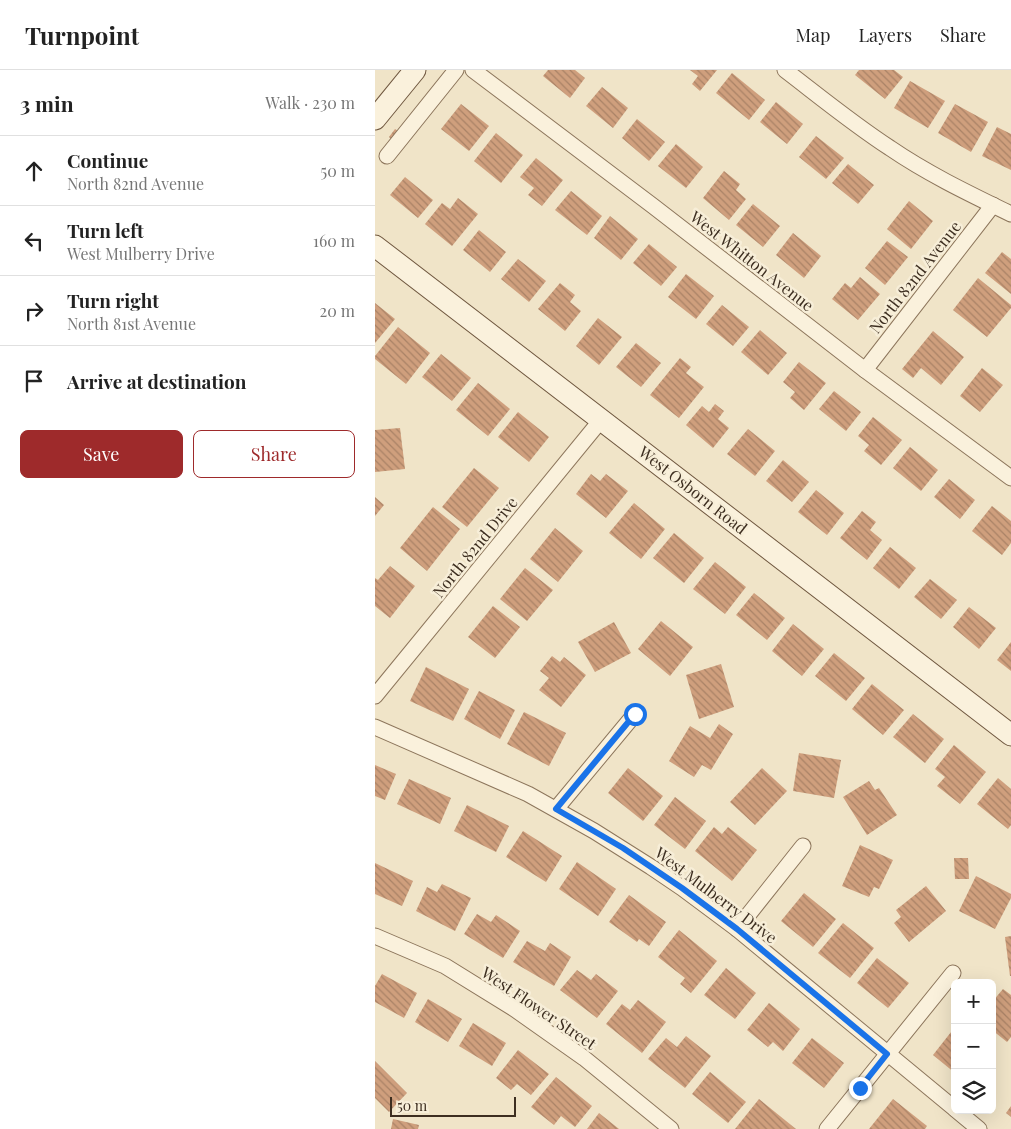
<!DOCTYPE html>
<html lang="en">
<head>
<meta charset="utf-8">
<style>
  body { margin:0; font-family:"Playfair Display",serif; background:#f2f2f2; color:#222 }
  .controls { position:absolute; right:15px; bottom:15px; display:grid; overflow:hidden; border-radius:8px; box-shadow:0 5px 20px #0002 }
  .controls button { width:45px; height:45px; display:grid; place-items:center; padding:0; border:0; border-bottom:1px solid #e0e0e0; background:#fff; color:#222; font:25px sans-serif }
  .scale { position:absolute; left:15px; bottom:12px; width:126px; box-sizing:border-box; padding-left:5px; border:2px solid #3d2e20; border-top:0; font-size:14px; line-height:18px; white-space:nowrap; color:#3d2e20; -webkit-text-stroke:4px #f7eed8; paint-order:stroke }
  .stop { position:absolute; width:15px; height:15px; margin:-11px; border:4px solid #1a73e8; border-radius:50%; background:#fff }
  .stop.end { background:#1a73e8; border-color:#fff; box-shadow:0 1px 5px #0008 }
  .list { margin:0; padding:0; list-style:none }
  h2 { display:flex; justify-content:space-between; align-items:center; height:65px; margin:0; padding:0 20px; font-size:21px }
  h2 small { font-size:16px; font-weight:400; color:#767676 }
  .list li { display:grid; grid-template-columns:32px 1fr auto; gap:15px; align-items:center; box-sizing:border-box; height:70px; padding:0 20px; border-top:1px solid #e0e0e0 }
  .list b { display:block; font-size:19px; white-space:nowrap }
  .list p { margin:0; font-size:16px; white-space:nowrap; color:#767676 }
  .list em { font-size:16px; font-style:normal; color:#767676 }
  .actions { display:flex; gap:10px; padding:15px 20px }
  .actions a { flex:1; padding:11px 0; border:1px solid #9e2a2b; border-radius:8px; text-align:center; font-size:18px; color:#9e2a2b }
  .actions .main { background:#9e2a2b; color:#fff }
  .icon { flex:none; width:28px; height:28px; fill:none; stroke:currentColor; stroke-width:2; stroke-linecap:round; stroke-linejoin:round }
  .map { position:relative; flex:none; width:636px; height:1059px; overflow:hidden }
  header { display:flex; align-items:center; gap:30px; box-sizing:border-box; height:70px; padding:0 25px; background:#fff; border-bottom:1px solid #e0e0e0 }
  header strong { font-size:24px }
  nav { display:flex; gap:28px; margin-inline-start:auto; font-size:18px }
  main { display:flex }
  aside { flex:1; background:#fff }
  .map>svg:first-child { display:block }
  .building { fill:url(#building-back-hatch) }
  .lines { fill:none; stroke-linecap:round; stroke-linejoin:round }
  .street-casing { stroke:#8d765c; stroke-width:17 }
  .secondary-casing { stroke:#6f573f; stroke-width:23 }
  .street { stroke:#faf1dc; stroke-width:15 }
  .secondary { stroke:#faf1dc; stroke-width:21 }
  .route { stroke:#1a73e8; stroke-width:6 }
  .labels { text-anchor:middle; stroke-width:5; stroke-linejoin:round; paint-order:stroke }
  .street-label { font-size:16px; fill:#3d2e20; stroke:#f7eed8 }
</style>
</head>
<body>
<header>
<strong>Turnpoint</strong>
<nav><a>Map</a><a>Layers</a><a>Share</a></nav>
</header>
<main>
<aside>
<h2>3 min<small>Walk · 230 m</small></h2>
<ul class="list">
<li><svg class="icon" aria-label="ahead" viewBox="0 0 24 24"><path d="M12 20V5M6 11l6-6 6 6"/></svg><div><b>Continue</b><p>North 82nd Avenue</p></div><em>50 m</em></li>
<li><svg class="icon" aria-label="left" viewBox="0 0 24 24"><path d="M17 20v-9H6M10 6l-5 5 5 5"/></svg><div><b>Turn left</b><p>West Mulberry Drive</p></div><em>160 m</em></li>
<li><svg class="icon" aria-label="right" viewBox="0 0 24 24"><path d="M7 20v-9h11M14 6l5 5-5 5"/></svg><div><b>Turn right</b><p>North 81st Avenue</p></div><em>20 m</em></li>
<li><svg class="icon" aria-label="arrive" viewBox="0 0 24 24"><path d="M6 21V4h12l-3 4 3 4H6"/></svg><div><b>Arrive at destination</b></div></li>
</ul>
<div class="actions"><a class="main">Save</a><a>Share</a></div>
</aside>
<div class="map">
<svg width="636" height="1059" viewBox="0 0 636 1059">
  <defs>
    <pattern id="building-back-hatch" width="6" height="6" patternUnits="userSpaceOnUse" patternTransform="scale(1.25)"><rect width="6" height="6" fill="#cf9f7d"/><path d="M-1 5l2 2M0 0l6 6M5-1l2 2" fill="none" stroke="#a98266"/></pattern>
  </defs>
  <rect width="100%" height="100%" fill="#f0e4c8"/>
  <!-- building -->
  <g class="building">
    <polygon points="173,0 200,0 210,8 195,28 168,6"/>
    <polygon points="315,0 342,0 325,21 317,14 323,6"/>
    <polygon points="484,0 519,0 528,7 510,29 480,5"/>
    <polygon points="357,3 390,30 374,50 341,23"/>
    <polygon points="535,11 570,31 553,58 519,38"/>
    <polygon points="227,17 253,38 238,58 211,36"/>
    <polygon points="401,32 428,54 412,74 385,52"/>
    <polygon points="86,34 114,56 94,81 66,59"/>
    <polygon points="580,34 613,52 596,82 563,63"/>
    <polygon points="262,49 290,72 274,91 247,68"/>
    <polygon points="622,57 636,64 636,100 607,86"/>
    <polygon points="20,59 23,61 16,69 14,67"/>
    <polygon points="121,63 148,85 126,113 99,91"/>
    <polygon points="441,66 469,88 451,109 424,87"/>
    <polygon points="301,74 328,97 311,118 283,96"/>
    <polygon points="161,88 188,110 167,136 153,125 159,118 145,107"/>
    <polygon points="473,94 499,115 483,134 457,113"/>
    <polygon points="349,101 365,114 361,120 371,129 354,150 328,128"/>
    <polygon points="30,107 58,130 43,148 15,125"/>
    <polygon points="196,121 227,146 212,165 180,140"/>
    <polygon points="83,128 103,144 77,176 50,154 67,133 75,139"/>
    <polygon points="534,131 558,151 536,179 512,159"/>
    <polygon points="378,134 405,156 388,177 361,155"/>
    <polygon points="235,146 263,169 246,190 219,168"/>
    <polygon points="104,160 131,182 115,202 88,180"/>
    <polygon points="418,163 446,186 429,208 401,185"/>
    <polygon points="512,171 533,187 510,215 490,198"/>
    <polygon points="274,174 302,197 286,216 258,193"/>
    <polygon points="627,182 636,189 636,224 610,203"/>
    <polygon points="143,189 171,211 154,232 126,209"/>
    <polygon points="311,204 339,226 321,249 293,227"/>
    <polygon points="485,207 505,224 483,250 457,229 470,213 476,218"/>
    <polygon points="603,208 636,235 636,238 612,267 578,240"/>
    <polygon points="185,213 200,225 195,232 206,241 190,261 163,239"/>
    <polygon points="0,233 20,249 0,273"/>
    <polygon points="347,235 374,257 358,276 331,254"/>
    <polygon points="223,248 247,267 224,295 201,276"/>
    <polygon points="23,257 55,283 31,314 0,289 0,286"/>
    <polygon points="385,260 412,283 393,305 366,282"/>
    <polygon points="558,261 589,287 566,315 546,298 538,308 527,299"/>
    <polygon points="261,273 286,293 266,317 241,297"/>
    <polygon points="66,284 96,308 77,331 47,307"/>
    <polygon points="305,288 316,297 311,303 329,317 304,348 275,325"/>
    <polygon points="424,292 451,313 429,340 415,328 420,322 408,312"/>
    <polygon points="607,298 628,315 605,342 585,326"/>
    <polygon points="103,313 135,339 113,366 81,340"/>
    <polygon points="459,321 486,342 471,361 444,339"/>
    <polygon points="340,334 349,341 343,349 354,358 338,378 311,355 327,336 334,342"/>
    <polygon points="143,342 174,367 154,392 123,367"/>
    <polygon points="498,347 527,370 506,395 489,381 494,375 483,366"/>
    <polygon points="25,358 30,399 0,402 0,360"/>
    <polygon points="373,359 400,381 380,406 352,384"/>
    <polygon points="535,377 563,400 546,421 518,398"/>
    <polygon points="408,390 434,412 417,432 391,411"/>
    <polygon points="99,398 124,418 92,457 67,437"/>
    <polygon points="216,404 225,411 231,404 253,421 231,448 201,424"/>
    <polygon points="574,409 600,430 585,449 559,427"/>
    <polygon points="441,420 469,443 452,465 423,442"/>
    <polygon points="0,427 9,435 0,446"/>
    <polygon points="259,433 290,459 266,489 234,463"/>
    <polygon points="617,436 636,451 636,473 627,485 597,461"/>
    <polygon points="58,437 85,459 52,501 25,478"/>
    <polygon points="487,441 501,452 495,460 507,470 492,490 465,468"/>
    <polygon points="180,458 208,481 183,512 155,489"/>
    <polygon points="299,463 329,488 309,513 278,488"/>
    <polygon points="515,477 541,498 524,519 498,498"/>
    <polygon points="340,492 371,517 350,544 318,519"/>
    <polygon points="15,496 40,516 15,548 0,536 0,508 3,510"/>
    <polygon points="150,498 178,520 152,551 125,529"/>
    <polygon points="555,509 582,530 566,549 539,527"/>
    <polygon points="379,523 410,548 392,570 361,545"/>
    <polygon points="118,536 145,557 120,588 93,567"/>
    <polygon points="594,537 621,558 604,579 578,557"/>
    <polygon points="286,551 318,577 295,606 263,579"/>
    <polygon points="239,552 256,583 220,602 203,572"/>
    <polygon points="418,554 449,579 427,606 397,581"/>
    <polygon points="636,572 636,601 622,590"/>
    <polygon points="459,583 490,608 471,631 440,606"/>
    <polygon points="177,586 185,592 189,587 211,605 186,637 164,620 174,608 165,601"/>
    <polygon points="346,594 359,637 324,649 311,605"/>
    <polygon points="51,597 94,619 78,651 35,631"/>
    <polygon points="497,614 529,640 508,665 477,639"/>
    <polygon points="104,621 140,640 125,669 89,649"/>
    <polygon points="149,642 191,663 174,696 132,674"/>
    <polygon points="538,644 569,669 550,693 518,667"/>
    <polygon points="344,654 358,664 336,700 327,695 319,707 294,691 315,656 335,668"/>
    <polygon points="579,675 611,702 585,734 562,716 570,707 560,699"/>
    <polygon points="424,683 466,690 459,728 418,721"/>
    <polygon points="0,695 21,704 10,730 0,726"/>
    <polygon points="253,698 288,726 268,751 233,723"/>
    <polygon points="387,698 412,721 380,755 355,732"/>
    <polygon points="623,708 636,719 636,755 633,759 602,734"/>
    <polygon points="34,709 76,728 65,754 22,734"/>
    <polygon points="494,711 500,720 504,718 522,745 492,765 468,727"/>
    <polygon points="300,727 331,751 310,779 279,755"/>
    <polygon points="92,735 134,756 121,782 79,761"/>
    <polygon points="339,757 347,764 353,757 382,780 357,811 320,781"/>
    <polygon points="148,761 187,786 171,812 131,787"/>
    <polygon points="485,775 518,790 504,819 499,817 494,827 467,816"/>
    <polygon points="579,788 593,788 594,809 580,809"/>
    <polygon points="202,792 241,819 223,846 184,819"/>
    <polygon points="0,793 38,811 27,836 0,824"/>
    <polygon points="601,806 636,824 636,828 620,859 584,841"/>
    <polygon points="67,814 96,828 80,861 41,841 52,817 62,822"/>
    <polygon points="551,816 571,841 534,872 519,853 526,847 521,840"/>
    <polygon points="429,823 461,849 438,877 406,851"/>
    <polygon points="254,825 291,852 274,876 264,869 262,872 234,852"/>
    <polygon points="102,844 116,852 121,845 145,861 128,888 89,864"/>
    <polygon points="468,853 499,878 475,908 443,883"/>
    <polygon points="304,860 342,891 316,923 305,914 310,908 283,887"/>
    <polygon points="636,866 636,906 635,906 630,867"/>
    <polygon points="152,871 170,881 175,873 196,887 179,916 138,892"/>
    <polygon points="502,888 534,913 513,938 482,913"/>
    <polygon points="351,898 381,923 360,949 329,925"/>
    <polygon points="202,900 216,910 221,904 243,921 222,948 185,920"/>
    <polygon points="7,904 42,923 29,948 0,932 0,916"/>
    <polygon points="628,919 636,925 636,967 632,972 617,960 617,932"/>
    <polygon points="53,929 87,949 73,972 40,952"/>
    <polygon points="263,930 291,952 267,983 231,954 247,934 255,940"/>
    <polygon points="394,933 425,959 408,981 398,972 393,977 372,960"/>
    <polygon points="98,953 131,973 117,996 84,976"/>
    <polygon points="580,957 580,1003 558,985"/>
    <polygon points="311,966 336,986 310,1018 273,989 291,968 302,977"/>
    <polygon points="437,968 469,993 449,1018 417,993"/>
    <polygon points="143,980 174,1004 156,1025 142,1014 136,1020 121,1008"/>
    <polygon points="0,991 32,1023 14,1042 0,1028"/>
    <polygon points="335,1002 371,1032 353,1053 317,1024"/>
    <polygon points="181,1007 217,1036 200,1057 186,1046 179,1055 156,1037"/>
    <polygon points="384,1029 421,1059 360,1059"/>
    <polygon points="518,1029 552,1056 550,1059 494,1059"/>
    <polygon points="636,1036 636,1047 631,1043"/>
    <polygon points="224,1043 244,1059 212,1059"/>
    <polygon points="18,1049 44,1055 43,1059 16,1059"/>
  </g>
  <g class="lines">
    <defs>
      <g id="street">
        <polyline points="98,0 278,136 490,300 636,408"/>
        <path d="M 410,0 C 444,26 478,54 515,78 C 553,104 595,124 636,144"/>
        <polyline points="12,86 81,0"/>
        <polyline points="490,300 618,135"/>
        <polyline points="0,626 226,350"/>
        <polyline points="0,657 153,724 219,761 276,797 307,818 362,859 580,1039"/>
        <polyline points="181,739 260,644"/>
        <polyline points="362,859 428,776"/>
        <polyline points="0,866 70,896 141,940 209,988 296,1059"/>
        <polyline points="581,1040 604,1059"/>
        <polyline points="452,1059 578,903"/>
      </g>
      <g id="secondary">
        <polyline points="0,49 40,0"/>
        <polyline points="0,176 636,665"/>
      </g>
    </defs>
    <!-- street casing -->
    <use href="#street" class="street-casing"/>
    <!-- secondary casing -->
    <use href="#secondary" class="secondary-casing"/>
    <!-- street -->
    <use href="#street" class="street"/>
    <!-- secondary -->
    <use href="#secondary" class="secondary"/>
  </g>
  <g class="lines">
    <!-- route -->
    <polyline class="route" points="260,644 181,739 248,778 307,818 362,859 512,984 485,1018"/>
  </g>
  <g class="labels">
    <!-- street labels -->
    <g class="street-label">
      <text transform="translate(377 191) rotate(38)" y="6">West Whitton Avenue</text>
      <text transform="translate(540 207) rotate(-52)" y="6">North 82nd Avenue</text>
      <text transform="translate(318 420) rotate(38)" y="6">West Osborn Road</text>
      <text transform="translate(100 477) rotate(-51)" y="6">North 82nd Drive</text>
      <text transform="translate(341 825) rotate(37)" y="6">West Mulberry Drive</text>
      <text transform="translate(164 938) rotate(34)" y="6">West Flower Street</text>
    </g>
  </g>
</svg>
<div class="controls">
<button>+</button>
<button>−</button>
<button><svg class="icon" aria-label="layers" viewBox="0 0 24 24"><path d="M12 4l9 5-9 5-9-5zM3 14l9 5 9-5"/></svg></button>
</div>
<div class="scale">50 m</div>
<div class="stop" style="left:260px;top:644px"></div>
<div class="stop end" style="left:485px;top:1018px"></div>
</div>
</main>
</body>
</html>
